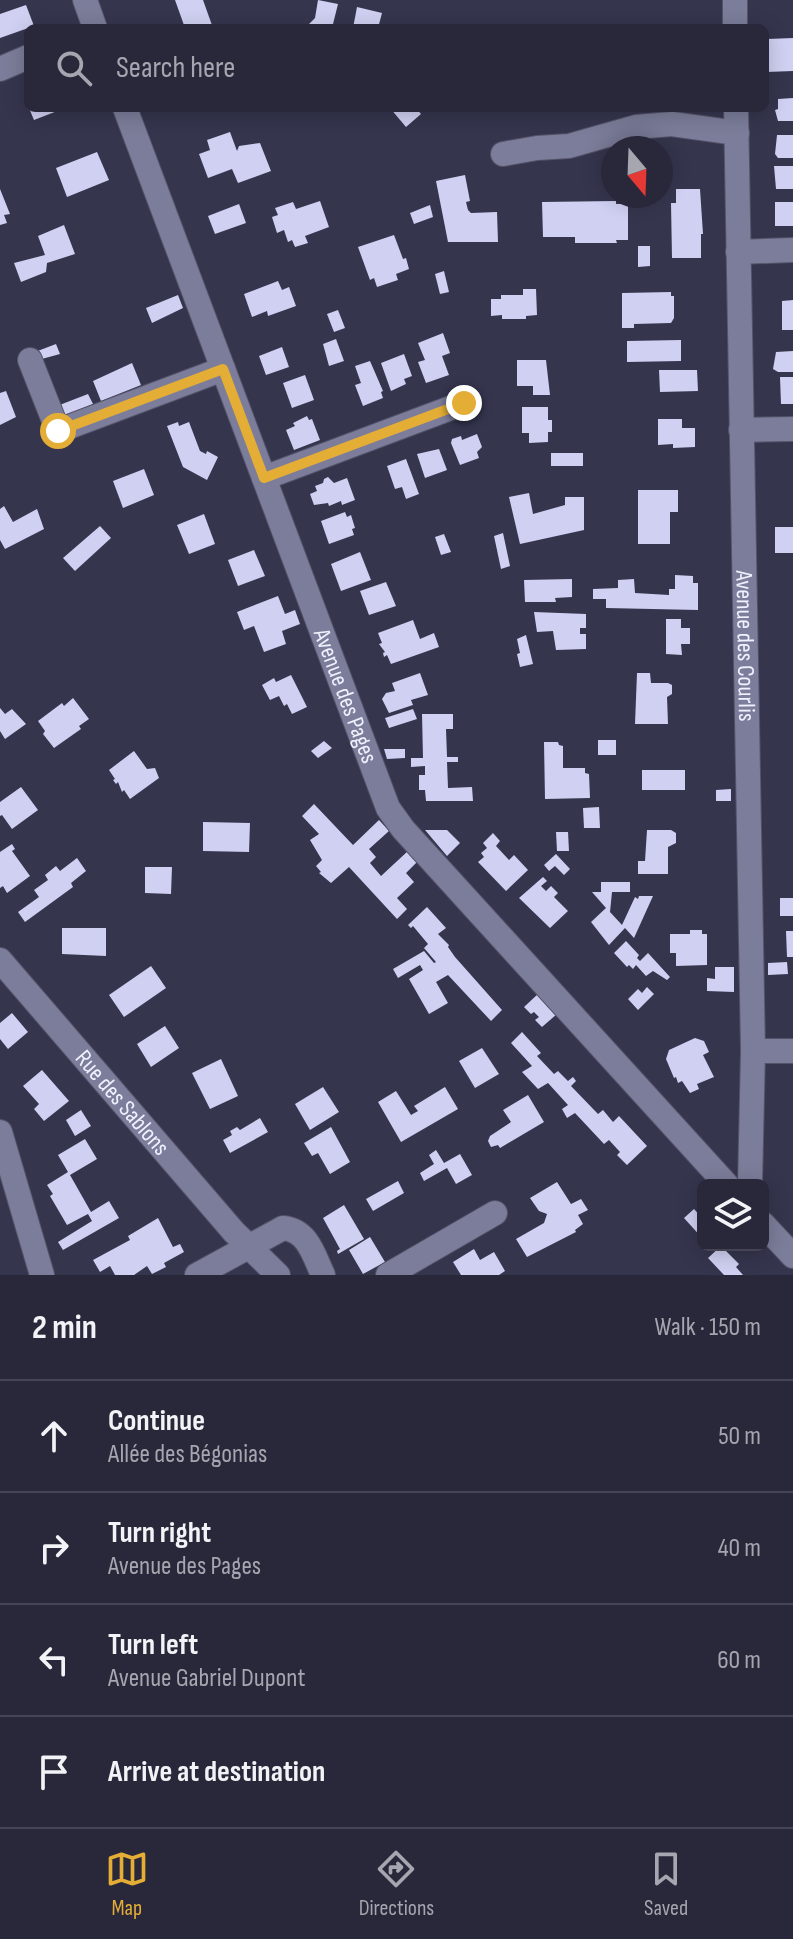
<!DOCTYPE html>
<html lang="en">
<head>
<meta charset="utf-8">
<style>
  body { margin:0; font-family:"Sofia Sans Condensed",sans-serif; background:#343445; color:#f1f3f6 }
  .controls { position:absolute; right:24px; bottom:24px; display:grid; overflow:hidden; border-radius:12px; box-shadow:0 4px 20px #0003 }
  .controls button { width:72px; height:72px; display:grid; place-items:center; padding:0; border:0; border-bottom:2px solid #444454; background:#28283a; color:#f1f3f6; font:40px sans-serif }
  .compass { position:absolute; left:601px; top:136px; width:72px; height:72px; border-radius:50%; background:#28283a; box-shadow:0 4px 20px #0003; rotate:161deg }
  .stop { position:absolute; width:24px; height:24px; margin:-18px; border:6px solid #e4ad35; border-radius:50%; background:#fff }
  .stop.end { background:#e4ad35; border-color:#fff; box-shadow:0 2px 8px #0008 }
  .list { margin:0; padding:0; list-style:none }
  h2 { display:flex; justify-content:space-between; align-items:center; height:104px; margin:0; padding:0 32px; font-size:34px }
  h2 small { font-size:26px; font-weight:400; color:#a5a6af }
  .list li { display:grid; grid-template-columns:52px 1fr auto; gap:24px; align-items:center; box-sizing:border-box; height:112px; padding:0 32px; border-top:2px solid #444454 }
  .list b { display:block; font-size:30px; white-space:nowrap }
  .list p { margin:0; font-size:26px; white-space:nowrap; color:#a5a6af }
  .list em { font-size:26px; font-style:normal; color:#a5a6af }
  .icon { flex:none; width:44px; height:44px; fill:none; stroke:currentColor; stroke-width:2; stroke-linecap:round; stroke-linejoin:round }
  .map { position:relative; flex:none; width:793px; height:1275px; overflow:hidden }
  .search { position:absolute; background:#28283a; box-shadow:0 4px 20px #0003; left:24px; right:24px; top:24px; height:88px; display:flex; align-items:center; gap:20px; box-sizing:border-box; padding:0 28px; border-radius:12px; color:#a5a6af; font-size:30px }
  .sheet { height:552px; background:#28283a }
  nav { display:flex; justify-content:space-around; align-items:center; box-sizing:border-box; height:112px; border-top:2px solid #444454; background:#28283a; font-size:22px; color:#a5a6af }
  nav a { display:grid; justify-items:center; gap:4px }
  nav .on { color:#e4ad35 }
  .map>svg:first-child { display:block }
  .building { fill:#d0d1f2 }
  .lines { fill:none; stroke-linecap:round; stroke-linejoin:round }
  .minor-casing { stroke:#545369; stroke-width:26 }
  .minor { stroke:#7c7d9a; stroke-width:24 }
  .route { stroke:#e4ad35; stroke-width:10 }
  .labels { text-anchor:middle; stroke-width:8; stroke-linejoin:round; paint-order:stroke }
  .street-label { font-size:24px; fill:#f0f1fe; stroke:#35354e }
</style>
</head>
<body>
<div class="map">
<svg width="793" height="1275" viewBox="0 0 793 1275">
  <rect width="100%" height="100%" fill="#35354e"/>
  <!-- building -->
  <g class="building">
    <polygon points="175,0 203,0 213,28 185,28"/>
    <polygon points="318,0 338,4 332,28 311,28 308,25 315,18"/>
    <polygon points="26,5 34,26 0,38 0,14"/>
    <polygon points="357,7 382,13 378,28 353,28"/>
    <polygon points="793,38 793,71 766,72 767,39"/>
    <polygon points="793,98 793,121 778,121 775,110 778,109 778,99"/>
    <polygon points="29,108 65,108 34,120"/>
    <polygon points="390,108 416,108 421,114 406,127"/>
    <polygon points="230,132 237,151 239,146 260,143 271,171 238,183 232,169 208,178 199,154 210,150 207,140"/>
    <polygon points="777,135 793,135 793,158 778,158 775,154"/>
    <polygon points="97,152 109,180 67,197 56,168"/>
    <polygon points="774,166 793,166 793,189 776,189"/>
    <polygon points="465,175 470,201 466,202 468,210 471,213 497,212 498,242 448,242 436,181"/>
    <polygon points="0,189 10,214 4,215 7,223 0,225"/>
    <polygon points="676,189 700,189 703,234 701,234 701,258 672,258 671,203 676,203"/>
    <polygon points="320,201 329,227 305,236 308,243 295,247 292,240 288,242 284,230 277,233 272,217 278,215 275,208 293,202 296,209"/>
    <polygon points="616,201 616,204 628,204 628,240 616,240 617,243 575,243 575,237 543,237 542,202"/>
    <rect x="775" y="202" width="18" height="24"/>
    <polygon points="239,204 246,223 215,234 208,216"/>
    <polygon points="430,205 433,217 414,224 410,213"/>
    <polygon points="64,225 75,254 47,263 46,272 21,282 14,263 45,255 38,236"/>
    <polygon points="394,235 403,259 406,258 409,269 396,274 398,280 377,287 374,278 370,280 358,247"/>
    <polygon points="638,246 650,246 650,266 638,267"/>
    <polygon points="444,271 449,292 440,294 435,274"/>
    <polygon points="278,281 282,290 289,287 296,306 268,316 267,311 252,317 244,294"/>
    <polygon points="523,289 536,289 537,315 526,316 526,319 502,319 502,315 491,316 491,299 501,299 501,295 523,295"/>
    <polygon points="671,292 671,296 674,296 674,318 671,323 634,324 634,328 622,328 622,293"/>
    <polygon points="178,295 183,308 152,323 146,308"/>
    <polygon points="793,300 793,330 782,330 782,301"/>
    <polygon points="338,310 345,328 334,332 327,314"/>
    <polygon points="443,333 450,353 442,356 449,375 426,383 418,362 425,360 418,343"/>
    <polygon points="336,339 344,361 329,366 323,344"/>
    <polygon points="681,340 681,361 627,362 627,341"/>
    <polygon points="56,344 60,354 38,360 35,352"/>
    <polygon points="282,347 289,367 266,375 259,356"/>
    <polygon points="793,351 793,372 778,372 773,369 776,352"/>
    <polygon points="404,354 412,376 404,379 406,384 391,391 381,363"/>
    <polygon points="517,360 546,360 550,395 533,395 533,386 517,386"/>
    <polygon points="370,361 383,391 381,392 383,398 363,406 355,385 361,383 355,366"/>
    <polygon points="132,363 141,385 101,401 93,381"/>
    <polygon points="659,370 697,370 698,391 660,392"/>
    <polygon points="305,375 314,400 292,408 283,383"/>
    <polygon points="780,377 793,377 793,404 781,404"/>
    <polygon points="6,391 16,417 0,425 0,393"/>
    <polygon points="88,394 93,404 61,417 57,406"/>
    <polygon points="522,407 548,407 548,420 552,420 552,432 548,432 548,442 529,443 529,433 522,433"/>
    <polygon points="307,416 309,420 312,419 320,440 294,450 286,430 295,426 293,423"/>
    <polygon points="658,419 682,419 682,428 695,428 695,447 673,448 673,444 658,445"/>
    <polygon points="178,422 179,426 189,422 200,451 206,454 207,451 218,457 207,480 183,467 167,426"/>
    <polygon points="477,434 482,447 477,452 479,458 460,465 451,443 452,439 461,436 462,440"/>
    <polygon points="439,449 447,470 425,478 417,454"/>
    <rect x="551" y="453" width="32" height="13"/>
    <polygon points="406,459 419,494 406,499 402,487 395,489 387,466"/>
    <polygon points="144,469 154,495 123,508 113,481"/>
    <polygon points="328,477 334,483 347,478 355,500 342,505 341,501 329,506 328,503 314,505 310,494 317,491 315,486 323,483 324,479"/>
    <polygon points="638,490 678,490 678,512 670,512 670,544 638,544"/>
    <polygon points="529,493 533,514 565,505 565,497 584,497 584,530 520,544 509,497"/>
    <polygon points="4,506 13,522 37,509 44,529 5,549 0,540 0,509"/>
    <polygon points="345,512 347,517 351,515 355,528 352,529 354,535 329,544 321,521"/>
    <polygon points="204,514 215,544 189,554 177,525"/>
    <polygon points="100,526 111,538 75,571 63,558"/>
    <rect x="775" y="527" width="18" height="26"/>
    <polygon points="503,533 510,566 501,569 494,536"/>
    <polygon points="444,534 451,552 441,555 435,537"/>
    <polygon points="254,550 265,576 238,586 228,560"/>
    <polygon points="360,552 371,580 341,591 331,564"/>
    <polygon points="675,575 693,576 693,583 698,583 698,610 606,608 606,599 593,599 593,589 618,588 618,580 634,579 635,593 669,595 669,589 675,589"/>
    <polygon points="572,579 572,597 555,598 556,602 525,602 524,580"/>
    <polygon points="386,582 396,606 369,615 360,591"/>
    <polygon points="278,596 285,614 295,610 300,624 282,631 286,644 264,652 254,626 244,630 237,612"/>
    <polygon points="534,612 586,614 586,628 580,628 580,634 586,634 586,649 556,650 553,631 537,632"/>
    <polygon points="666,619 681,619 681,628 690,628 690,644 681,644 682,655 666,654"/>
    <polygon points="413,620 420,639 434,633 439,647 391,664 387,655 384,657 383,653 385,652 379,644 382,643 378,633"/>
    <polygon points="526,635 533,664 520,667 517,654 520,653 517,639"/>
    <polygon points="420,673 428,695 411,700 413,705 389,713 382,699 386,693 395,691 392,683"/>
    <polygon points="637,673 650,673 651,683 668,683 672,685 672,694 667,697 668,724 635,724"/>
    <polygon points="291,675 307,707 292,714 287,704 284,706 279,696 270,700 262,685 274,678 276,682"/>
    <polygon points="73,698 89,719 79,726 81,729 54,748 43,734 45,731 38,721 62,703 64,706"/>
    <polygon points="0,708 5,714 12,709 26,724 5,739 0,731"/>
    <polygon points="413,709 417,719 389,728 385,718"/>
    <polygon points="422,714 453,714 453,729 446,729 447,757 458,757 458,762 447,762 448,788 472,787 473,801 426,801 425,790 419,790 419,775 425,775 425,766 411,767 411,758 423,758"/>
    <rect x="598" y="740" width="18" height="15"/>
    <polygon points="324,741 332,748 318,758 311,751"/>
    <polygon points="544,742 558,742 559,745 563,746 563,768 585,768 585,773 589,774 590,798 545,799"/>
    <polygon points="384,749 405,749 405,758 387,759"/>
    <polygon points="134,751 147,769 155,768 159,778 130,799 124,790 122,792 118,782 116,784 113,780 115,779 109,770"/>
    <rect x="642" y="770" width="43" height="20"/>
    <polygon points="21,787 38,810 12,829 2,815 0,816 0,802"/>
    <polygon points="731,789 731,801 716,801 716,790"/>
    <polygon points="314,804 353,845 379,820 389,831 369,849 376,857 370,863 381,876 408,851 417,862 406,873 414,882 397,898 407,909 397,919 349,867 331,883 319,873 321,872 316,866 322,860 310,840 319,834 302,816"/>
    <polygon points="599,807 600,828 584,828 583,808"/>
    <polygon points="203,822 250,823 249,852 203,851"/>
    <polygon points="425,830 447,830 460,843 447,856"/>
    <polygon points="647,830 671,830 676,833 676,843 668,847 668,874 638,874 638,861 645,861"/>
    <polygon points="556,832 568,832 569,851 557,851"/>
    <polygon points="493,833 500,841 496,846 509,860 514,855 528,870 506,891 478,862 484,857 481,853 487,848 483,843"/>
    <polygon points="12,844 15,849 12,851 30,876 7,893 3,886 0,888 0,852"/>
    <polygon points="556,854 570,869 564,875 555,866 549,871 544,865"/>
    <polygon points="77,858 86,871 71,883 73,887 25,922 18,912 39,897 34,890 48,880 45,875 56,866 60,871"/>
    <polygon points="145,867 172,867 171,894 145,893"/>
    <polygon points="543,877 547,881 541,886 546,891 551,886 558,893 554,897 568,911 550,928 519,898"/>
    <polygon points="601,882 630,882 630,892 612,892 610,912 622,925 635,897 638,899 639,896 653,896 634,938 625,928 609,945 591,922 606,908 592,892 601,892"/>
    <rect x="780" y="898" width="13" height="18"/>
    <polygon points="427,907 446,928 438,934 449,945 448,947 455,957 502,1010 491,1021 448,975 436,982 448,1003 429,1014 409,979 423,970 420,965 398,978 393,969 424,951 434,963 436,962 424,948 428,944 413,926 411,928 408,925"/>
    <polygon points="62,928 106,928 106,956 62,954"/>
    <polygon points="690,930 702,930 702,934 707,934 707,965 676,966 676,953 670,953 670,934 690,934"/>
    <polygon points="786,931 793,931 793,957 787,957"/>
    <polygon points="626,941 639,955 637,958 640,961 648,953 670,977 667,980 653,971 646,976 636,965 633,969 629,965 627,967 614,953"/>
    <polygon points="787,962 788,974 768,975 768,963"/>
    <polygon points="151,966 166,988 124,1017 109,995"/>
    <polygon points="715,967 734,967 734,992 707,991 707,978 715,979"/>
    <polygon points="647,987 654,994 638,1010 628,999 638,989 642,993"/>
    <polygon points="538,994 557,1014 542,1027 535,1020 539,1017 534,1012 531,1014 524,1007"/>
    <polygon points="12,1013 28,1032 8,1049 0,1039 0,1023"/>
    <polygon points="165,1026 179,1048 151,1067 137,1044"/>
    <polygon points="522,1032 541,1053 537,1056 554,1074 558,1071 568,1081 573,1077 576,1081 571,1086 598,1114 603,1110 613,1122 619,1116 647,1146 627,1165 617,1155 620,1152 609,1140 604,1144 575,1113 567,1118 562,1109 568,1105 548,1083 538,1089 522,1072 532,1066 511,1043"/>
    <polygon points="695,1038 704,1041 709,1052 703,1055 714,1077 697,1084 699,1089 690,1093 682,1081 678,1083 676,1077 674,1078 666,1059 669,1050"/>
    <polygon points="482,1048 499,1074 475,1088 459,1061"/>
    <polygon points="221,1059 238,1096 210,1109 192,1073"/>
    <polygon points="42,1070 69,1101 44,1121 34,1109 39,1104 23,1086"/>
    <polygon points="323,1087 339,1112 310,1130 295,1104"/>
    <polygon points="445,1087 458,1109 401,1142 378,1102 396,1091 411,1115 418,1111 414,1106"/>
    <polygon points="528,1095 544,1122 500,1148 498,1145 491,1147 488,1141 490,1136 511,1122 503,1110"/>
    <polygon points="81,1110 91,1126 75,1136 66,1120"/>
    <polygon points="260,1118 268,1132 230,1153 223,1140 232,1135 230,1131 237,1127 240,1130"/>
    <polygon points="331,1127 350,1162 330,1174 318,1153 312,1156 304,1143"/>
    <polygon points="85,1139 97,1159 70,1175 91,1212 109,1201 119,1218 63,1250 58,1242 92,1221 88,1214 67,1225 50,1196 53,1194 47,1185 68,1172 58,1155"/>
    <polygon points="436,1150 444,1163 460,1154 472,1175 456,1184 447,1168 424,1181 420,1173 434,1164 429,1155"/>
    <polygon points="398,1181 404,1193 373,1211 366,1199"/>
    <polygon points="557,1182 571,1204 581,1199 588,1210 578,1215 583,1224 575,1230 576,1232 527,1257 516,1239 544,1223 547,1214 539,1211 530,1198"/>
    <polygon points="344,1205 364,1239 338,1254 337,1251 340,1249 323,1218"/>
    <polygon points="694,1209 703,1219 703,1239 684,1218"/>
    <polygon points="158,1218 173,1247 180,1244 184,1252 164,1263 166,1267 152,1274 147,1266 134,1275 115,1275 110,1266 100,1272 93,1260 130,1240 128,1236"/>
    <polygon points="370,1237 385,1262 363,1274 349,1250"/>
    <polygon points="721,1246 739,1264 736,1267 743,1275 724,1275 708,1258"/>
    <polygon points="474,1249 480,1260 494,1252 505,1271 499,1275 461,1275 453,1262"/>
  </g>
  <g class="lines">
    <defs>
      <g id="minor">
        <polyline points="85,0 95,28"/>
        <polyline points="735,0 735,28"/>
        <polyline points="0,69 28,57"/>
        <path id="s1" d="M 125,108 L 388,808 L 403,829 L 727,1185"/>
        <path id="s2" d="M 736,108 L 753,1051 L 750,1185"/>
        <polyline points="503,154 537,148 569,146 636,127 672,124 737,133"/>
        <polyline points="738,252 793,250"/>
        <polyline points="30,360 58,431 223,369"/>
        <polyline points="741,430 793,429"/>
        <polyline points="264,478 464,403"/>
        <path id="s3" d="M 0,960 L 234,1232 L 278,1275"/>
        <polyline points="753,1051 793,1051"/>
        <polyline points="0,1132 42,1275"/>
        <polyline points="763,1224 793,1256"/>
        <path d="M 197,1275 L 283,1228 C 308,1230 314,1256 323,1275"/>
        <polyline points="388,1275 495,1213"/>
      </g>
    </defs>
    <!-- minor casing -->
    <use href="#minor" class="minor-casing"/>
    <!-- minor -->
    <use href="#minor" class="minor"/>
  </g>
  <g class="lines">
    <!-- route -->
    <polyline class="route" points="58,431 223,369 264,478 464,403"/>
  </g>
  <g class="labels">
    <!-- street labels -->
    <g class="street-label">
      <text dy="8" stroke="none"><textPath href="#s2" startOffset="538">Avenue des Courlis</textPath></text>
      <text dy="8" stroke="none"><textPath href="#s1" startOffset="628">Avenue des Pages</textPath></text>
      <text dy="8" stroke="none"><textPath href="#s3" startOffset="188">Rue des Sablons</textPath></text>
    </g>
  </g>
</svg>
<div class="controls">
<button><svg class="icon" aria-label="layers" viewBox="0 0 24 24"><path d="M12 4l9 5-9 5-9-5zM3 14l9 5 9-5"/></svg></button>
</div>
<svg class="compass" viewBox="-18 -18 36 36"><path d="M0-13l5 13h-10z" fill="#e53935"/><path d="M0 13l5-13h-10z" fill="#a5a6af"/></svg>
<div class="stop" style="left:58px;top:431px"></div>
<div class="stop end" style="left:464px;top:403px"></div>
<div class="search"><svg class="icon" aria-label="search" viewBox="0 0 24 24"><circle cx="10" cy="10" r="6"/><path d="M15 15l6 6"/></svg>Search here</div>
</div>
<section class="sheet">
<h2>2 min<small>Walk · 150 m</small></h2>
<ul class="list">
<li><svg class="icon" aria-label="ahead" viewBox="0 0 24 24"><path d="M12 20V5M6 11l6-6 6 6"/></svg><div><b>Continue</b><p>Allée des Bégonias</p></div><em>50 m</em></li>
<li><svg class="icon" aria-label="right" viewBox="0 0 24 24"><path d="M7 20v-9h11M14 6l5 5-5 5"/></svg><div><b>Turn right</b><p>Avenue des Pages</p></div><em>40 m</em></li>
<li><svg class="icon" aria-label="left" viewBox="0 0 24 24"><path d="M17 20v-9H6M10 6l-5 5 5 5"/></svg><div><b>Turn left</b><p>Avenue Gabriel Dupont</p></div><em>60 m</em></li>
<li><svg class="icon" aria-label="arrive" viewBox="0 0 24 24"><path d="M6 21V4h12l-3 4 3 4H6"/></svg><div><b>Arrive at destination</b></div></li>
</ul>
</section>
<nav>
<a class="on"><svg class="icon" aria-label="map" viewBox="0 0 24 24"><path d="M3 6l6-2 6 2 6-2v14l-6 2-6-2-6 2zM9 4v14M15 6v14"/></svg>Map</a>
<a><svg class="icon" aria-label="directions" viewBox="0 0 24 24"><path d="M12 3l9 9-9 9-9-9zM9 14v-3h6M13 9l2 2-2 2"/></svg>Directions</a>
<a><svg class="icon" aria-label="saved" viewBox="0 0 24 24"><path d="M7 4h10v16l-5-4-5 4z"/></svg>Saved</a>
</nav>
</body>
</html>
